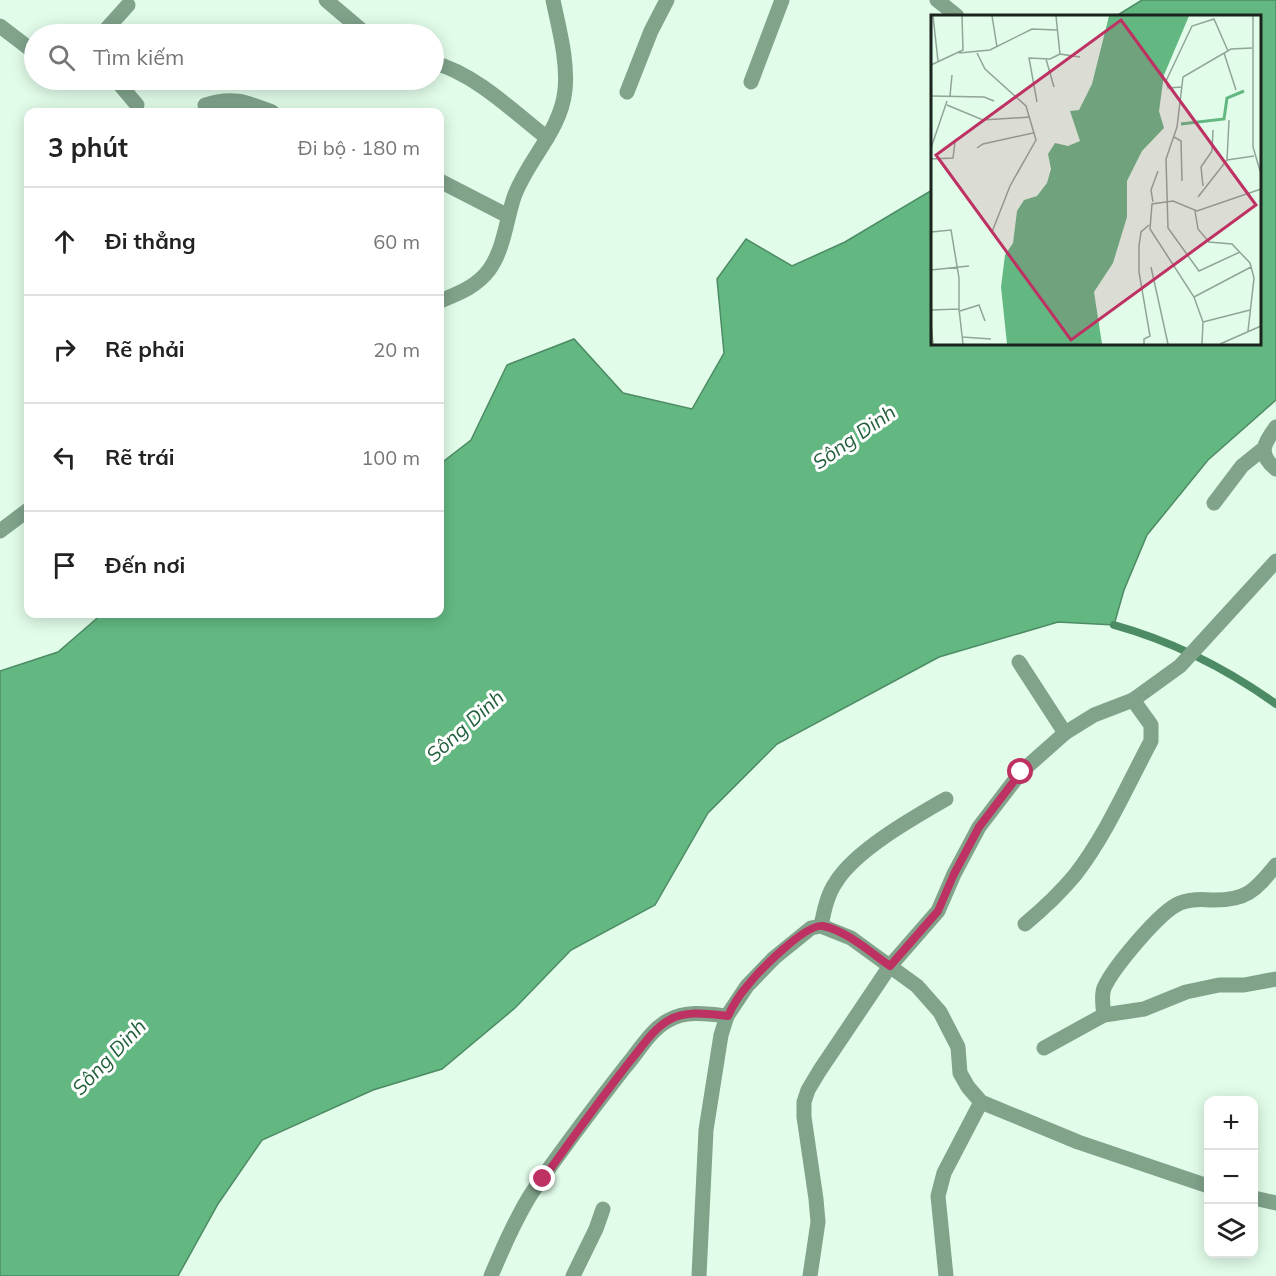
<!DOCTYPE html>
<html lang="vi">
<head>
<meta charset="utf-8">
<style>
  body { margin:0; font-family:Mulish,sans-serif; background:#f2f2f2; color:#222 }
  .controls { position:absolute; right:18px; bottom:18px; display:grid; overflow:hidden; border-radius:12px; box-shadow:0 3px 15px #0003 }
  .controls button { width:54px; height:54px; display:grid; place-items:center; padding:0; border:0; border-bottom:2px solid #e0e0e0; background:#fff; color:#222; font:30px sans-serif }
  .stop { position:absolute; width:18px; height:18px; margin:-14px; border:4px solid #be3163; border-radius:50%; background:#fff }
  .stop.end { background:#be3163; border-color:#fff; box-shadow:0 2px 6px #0008 }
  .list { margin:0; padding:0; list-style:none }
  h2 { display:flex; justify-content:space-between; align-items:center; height:78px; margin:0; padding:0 24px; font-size:26px }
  h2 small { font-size:20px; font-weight:400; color:#767676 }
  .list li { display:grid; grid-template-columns:39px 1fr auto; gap:18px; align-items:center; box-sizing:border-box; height:108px; padding:0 24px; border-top:2px solid #e0e0e0 }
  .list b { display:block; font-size:22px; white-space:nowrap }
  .list em { font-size:20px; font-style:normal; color:#767676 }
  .icon { flex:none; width:33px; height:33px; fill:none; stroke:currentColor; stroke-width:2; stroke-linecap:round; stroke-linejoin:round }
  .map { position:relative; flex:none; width:1276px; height:1276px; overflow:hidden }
  .search { position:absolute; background:#fff; box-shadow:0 3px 15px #0003; left:24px; top:24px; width:420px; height:66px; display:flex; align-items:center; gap:15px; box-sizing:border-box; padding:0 21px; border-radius:33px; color:#767676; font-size:22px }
  .panel { position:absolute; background:#fff; box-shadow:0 3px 15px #0003; left:24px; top:108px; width:420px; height:510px; border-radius:12px }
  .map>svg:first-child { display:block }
  .water { fill:#63b882; stroke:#4d8b64; stroke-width:1.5 }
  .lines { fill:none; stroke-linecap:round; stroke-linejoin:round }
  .stream { stroke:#4d8b64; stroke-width:8 }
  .minor { stroke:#80a38a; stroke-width:15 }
  .route { stroke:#be3163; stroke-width:8 }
  .labels { text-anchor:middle; stroke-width:6; stroke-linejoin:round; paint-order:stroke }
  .water-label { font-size:20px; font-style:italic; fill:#23603c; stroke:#fff }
  .inset-river { fill:none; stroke:#63b882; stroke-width:3 }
  .inset-road { fill:none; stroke:#91a597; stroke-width:1.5 }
  .view { fill:#be3163; fill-opacity:0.15; stroke:#be3163; stroke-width:3 }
  .inset-edge { fill:none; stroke:#1a231d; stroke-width:3 }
</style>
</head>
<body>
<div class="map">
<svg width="1276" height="1276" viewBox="0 0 1276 1276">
  <rect width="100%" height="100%" fill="#e1fce9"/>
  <!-- water -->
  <polygon class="water" points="1142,0 1276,0 1276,400 1208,460 1147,535 1124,590 1114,625 1058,622 939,657 777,744 708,813 655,905 571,950 515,1008 442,1069 373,1090 262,1140 218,1204 178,1276 0,1276 0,671 58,652 102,614 440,614 440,464 471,440 507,365 574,339 623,393 692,409 724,353 717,279 746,239 792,266 845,242 932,190 932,344 1260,344 1260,16 1116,16"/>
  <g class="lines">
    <!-- stream -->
    <path class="stream" d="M 1114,625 C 1172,641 1227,669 1276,704"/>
    <!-- minor -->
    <g class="minor">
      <polyline points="326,0 366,34"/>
      <polyline points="937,0 957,16"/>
      <polyline points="0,26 34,52"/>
      <polyline points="102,34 128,5"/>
      <path d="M 434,63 C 474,73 514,112 547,138"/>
      <polyline points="116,80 137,105"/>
      <polyline points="751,82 782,0"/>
      <polyline points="627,92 651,31 667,0"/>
      <path d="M 205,105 C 232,96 246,102 272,112"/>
      <polyline points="440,181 508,216"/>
      <path d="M 440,301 C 459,293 476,287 489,270 C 504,249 506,221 514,197 C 527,160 561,131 565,90 C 568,61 559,29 553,0"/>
      <path d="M 1276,427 C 1264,443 1257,454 1276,469"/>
      <polyline points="1214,503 1242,466 1263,449"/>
      <polyline points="0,531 28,510"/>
      <polyline points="1019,662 1065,733"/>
      <path d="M 1025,924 C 1043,909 1060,893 1075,875 C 1106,835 1127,786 1151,741 L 1151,725 L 1133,700"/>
      <path d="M 821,926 C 824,911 827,895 836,882 C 856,850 913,818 946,799"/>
      <path d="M 1104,1015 C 1103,1007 1101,996 1104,988 C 1113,968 1160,911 1180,903 C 1191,899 1200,899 1211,900 C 1246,901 1255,891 1276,865"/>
      <polyline points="1044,1048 1104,1015 1144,1009 1186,992 1219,985 1244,985 1276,979"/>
      <polyline points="1254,1198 1276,1203"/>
      <path d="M 491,1276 C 503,1248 515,1220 531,1194 C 560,1152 594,1107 626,1066 C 639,1051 651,1029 669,1020 C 686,1010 709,1014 727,1016"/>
      <polyline points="573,1276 596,1229 603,1209"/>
      <polyline points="699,1276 706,1130 721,1035 727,1016 747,986 774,958 811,928 821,926 851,938 917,986 940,1012 958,1047 960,1073 968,1087 981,1102 1078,1142 1208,1186"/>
      <polyline points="810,1276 818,1222 816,1199 804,1117 804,1102 808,1090 820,1070 890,966 938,911 954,874 979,827 1021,772 1065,733 1094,715 1133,700 1180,666 1276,561"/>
      <polyline points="946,1276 938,1196 944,1173 981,1102"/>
    </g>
  </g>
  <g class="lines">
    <!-- route -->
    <path class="route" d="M 543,1179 C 572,1139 600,1099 631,1060 C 642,1047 653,1029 669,1020 C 686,1010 709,1014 728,1016 C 733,1005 740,994 748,985 C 759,971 806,923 823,926 C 847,931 870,952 890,966 L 938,911 L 954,874 L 979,827 L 1021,772"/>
  </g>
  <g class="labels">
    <!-- water labels -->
    <g class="water-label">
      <text transform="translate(854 437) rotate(-35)" y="7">Sông Dinh</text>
      <text transform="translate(465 726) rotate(-42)" y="7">Sông Dinh</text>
      <text transform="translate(109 1057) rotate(-46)" y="7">Sông Dinh</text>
    </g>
  </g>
  <!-- overview -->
  <g transform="translate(931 15)">
    <rect width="330" height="330" fill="#e1fce9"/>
    <path d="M 178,1 L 258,1 L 233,60 L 228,96 L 233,113 L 211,136 L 196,166 L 196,202 L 182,248 L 163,277 L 171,329 L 76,329 L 70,272 L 74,240 L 82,228 L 86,196 L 93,185 L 106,181 L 116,168 L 120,154 L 117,139 L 124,128 L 137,131 L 149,126 L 139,96 L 148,95 L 161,69 Z" fill="#63b882"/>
    <path class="inset-river" d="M 250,109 L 293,104 L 296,83 L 313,76"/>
    <path class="inset-road" d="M 2,1 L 7,46M 61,1 L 66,32M 125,1 L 129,39 L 149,42M 322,1 L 322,132 L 330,159M 28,38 L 59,35 L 101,14 L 126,15M 46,38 L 54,54 L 95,91 L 105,125 L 79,171 L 61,217M 293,38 L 305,75M 115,44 L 123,72M 0,50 L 32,35 L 31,1M 251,72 L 237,73 L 235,66 L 261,11 L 283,4 L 297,36M 0,81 L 53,82 L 63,86M 19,81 L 21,60M 106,87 L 98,43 L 119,44 L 129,39M 16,90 L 52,105 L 99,102M 243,122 L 250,126 L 251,166M 0,133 L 16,86M 46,133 L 52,129 L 102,118M 0,144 L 22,143 L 24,127M 296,145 L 323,141M 272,171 L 270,152 L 281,136 L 282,115M 267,182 L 296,145 L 298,105M 222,187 L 220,175 L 227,156M 264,196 L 267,214 L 278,227 L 301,229 L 319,248 L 323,263 L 317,316M 0,217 L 20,215 L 28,263 L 28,294M 309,237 L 268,256 L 237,213 L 235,144 L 246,112 L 252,62 L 300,34 L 321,33M 220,252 L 237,329M 0,255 L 38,251M 263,282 L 320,252M 0,295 L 28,294 L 32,329M 29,296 L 48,290 L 54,306M 0,307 L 2,329M 272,307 L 319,295M 31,322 L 60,324M 213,329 L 213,324 L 219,321 L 208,257 L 208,231 L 210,217 L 218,210M 271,329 L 272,307 L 263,282 L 219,214 L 221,189 L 242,186 L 266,196 L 330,174M 289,329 L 330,311"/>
    <path class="view" d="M 190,5 L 325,190 L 140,325 L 5,140 Z"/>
    <rect width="330" height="330" class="inset-edge"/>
  </g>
</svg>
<div class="controls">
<button>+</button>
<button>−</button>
<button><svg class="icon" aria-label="layers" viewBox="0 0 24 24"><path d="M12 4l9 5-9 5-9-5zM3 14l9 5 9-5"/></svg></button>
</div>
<div class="stop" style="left:1021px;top:772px"></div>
<div class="stop end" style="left:543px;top:1179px"></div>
<div class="search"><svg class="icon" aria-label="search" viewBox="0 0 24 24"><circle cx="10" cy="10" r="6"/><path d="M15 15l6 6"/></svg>Tìm kiếm</div>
<section class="panel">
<h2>3 phút<small>Đi bộ · 180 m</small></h2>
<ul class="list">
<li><svg class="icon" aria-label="ahead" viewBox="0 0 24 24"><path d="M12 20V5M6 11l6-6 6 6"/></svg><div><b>Đi thẳng</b></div><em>60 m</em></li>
<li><svg class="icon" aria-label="right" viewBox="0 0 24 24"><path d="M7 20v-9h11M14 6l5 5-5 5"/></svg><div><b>Rẽ phải</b></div><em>20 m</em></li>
<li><svg class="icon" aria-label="left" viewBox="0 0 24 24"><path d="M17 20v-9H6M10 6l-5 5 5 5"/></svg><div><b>Rẽ trái</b></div><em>100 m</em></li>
<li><svg class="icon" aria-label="arrive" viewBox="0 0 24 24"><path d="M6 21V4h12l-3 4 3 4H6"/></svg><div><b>Đến nơi</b></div></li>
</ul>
</section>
</div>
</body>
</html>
